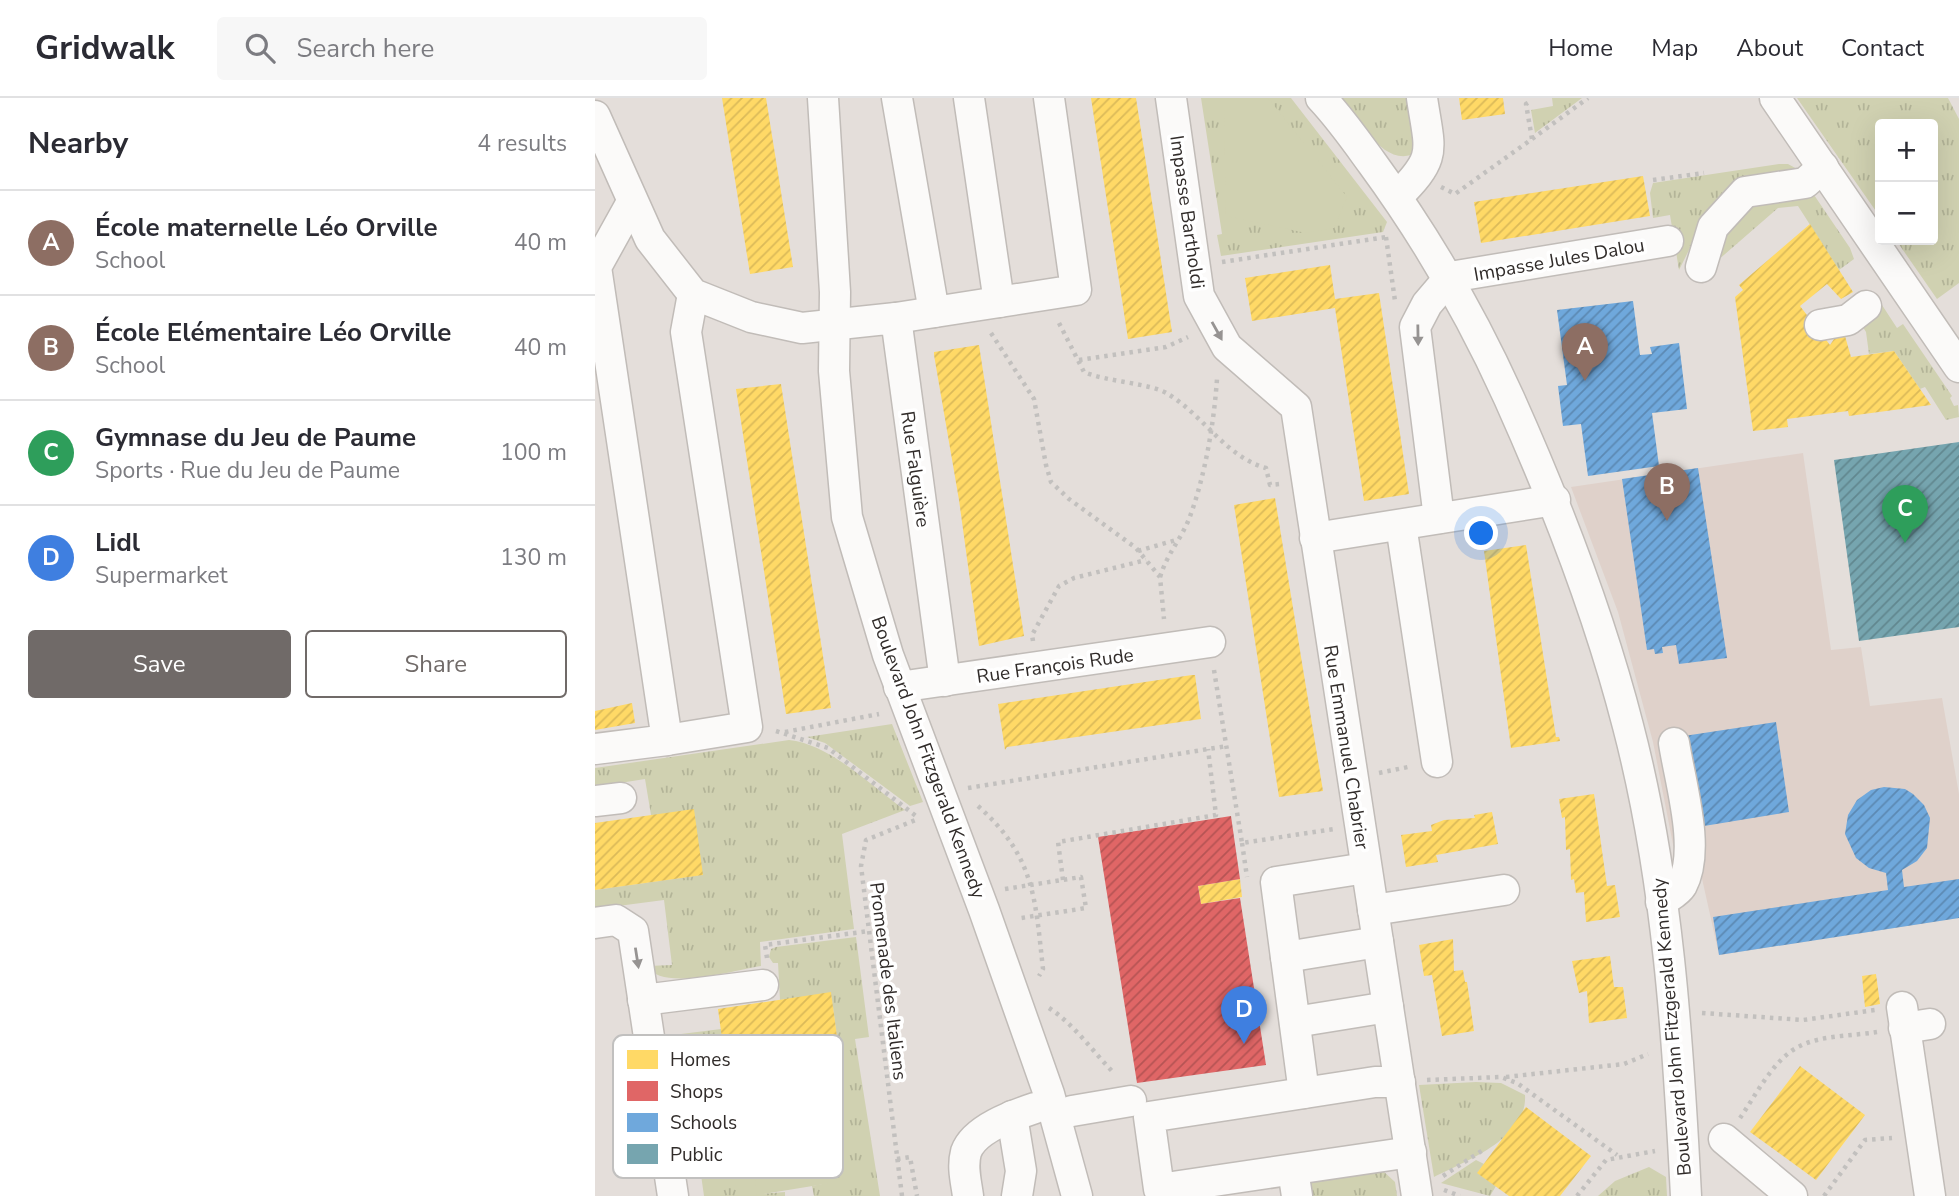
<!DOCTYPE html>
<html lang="en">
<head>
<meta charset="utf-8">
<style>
  body { margin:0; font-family:"Nunito Sans",sans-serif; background:#f7f7f7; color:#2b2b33 }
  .controls { position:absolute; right:21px; top:21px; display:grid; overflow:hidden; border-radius:7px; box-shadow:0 7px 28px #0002 }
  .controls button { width:63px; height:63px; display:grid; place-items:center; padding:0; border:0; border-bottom:2px solid #e1e1e2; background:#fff; color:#2b2b33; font:35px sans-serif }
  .you { position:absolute; left:887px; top:436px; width:24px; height:24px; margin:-18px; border:5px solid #fff; border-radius:50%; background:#1a73e8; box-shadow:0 0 0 10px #1a73e833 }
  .badge { display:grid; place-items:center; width:46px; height:46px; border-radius:50%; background:#706a68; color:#fff; font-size:23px; font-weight:700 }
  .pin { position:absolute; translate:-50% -58px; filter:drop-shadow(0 2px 4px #0008) }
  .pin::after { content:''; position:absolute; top:37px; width:24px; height:21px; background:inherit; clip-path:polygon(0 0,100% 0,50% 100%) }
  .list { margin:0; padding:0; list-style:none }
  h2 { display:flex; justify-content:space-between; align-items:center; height:91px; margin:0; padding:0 28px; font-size:30px }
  h2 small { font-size:23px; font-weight:400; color:#7c7c81 }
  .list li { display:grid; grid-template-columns:46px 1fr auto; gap:21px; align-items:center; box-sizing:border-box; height:105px; padding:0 28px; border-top:2px solid #e1e1e2 }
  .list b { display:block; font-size:26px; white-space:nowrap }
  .list p { margin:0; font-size:23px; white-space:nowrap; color:#7c7c81 }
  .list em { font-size:23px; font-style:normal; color:#7c7c81 }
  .actions { display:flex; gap:14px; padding:21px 28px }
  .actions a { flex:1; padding:16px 0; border:2px solid #706a68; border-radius:7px; text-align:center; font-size:24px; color:#706a68 }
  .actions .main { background:#706a68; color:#fff }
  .icon { flex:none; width:38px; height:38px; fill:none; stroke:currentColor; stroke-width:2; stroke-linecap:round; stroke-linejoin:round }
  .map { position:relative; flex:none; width:1364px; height:1098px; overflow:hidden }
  header { display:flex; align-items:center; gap:42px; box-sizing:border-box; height:98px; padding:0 35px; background:#fff; border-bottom:2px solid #e1e1e2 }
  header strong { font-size:33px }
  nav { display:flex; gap:38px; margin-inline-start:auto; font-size:24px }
  .search { width:490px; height:63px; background:#f7f7f7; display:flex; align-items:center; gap:18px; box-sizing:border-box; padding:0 24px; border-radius:7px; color:#7c7c81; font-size:26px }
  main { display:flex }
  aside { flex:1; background:#fff }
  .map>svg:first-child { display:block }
  .built { fill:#dfd1ca }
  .grass { fill:url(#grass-tufts) }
  .park { fill:#d0d1b1 }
  .homes { fill:url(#homes-hatch) }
  .shops { fill:url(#shops-hatch) }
  .schools { fill:url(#schools-hatch) }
  .public { fill:url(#public-hatch) }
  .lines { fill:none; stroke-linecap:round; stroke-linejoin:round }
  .minor-casing { stroke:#c1bcb8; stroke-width:33 }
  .path { stroke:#c2c0be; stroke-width:4.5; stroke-dasharray:3.5 5; stroke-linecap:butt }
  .minor { stroke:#fbfaf9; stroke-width:30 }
  .oneway { fill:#969392 }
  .labels { text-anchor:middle; stroke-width:7; stroke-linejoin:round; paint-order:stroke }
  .street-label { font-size:19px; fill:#312c2a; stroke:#fff }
  .key { fill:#fff; stroke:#c1c0bf; stroke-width:2 }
  .key-label { font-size:19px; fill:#312c2a }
</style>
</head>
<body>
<header>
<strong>Gridwalk</strong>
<div class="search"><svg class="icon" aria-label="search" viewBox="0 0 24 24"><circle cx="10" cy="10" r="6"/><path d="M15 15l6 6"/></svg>Search here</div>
<nav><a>Home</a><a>Map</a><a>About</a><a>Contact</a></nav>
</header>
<main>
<aside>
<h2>Nearby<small>4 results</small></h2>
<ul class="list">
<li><span class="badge" style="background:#8d6e63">A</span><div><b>École maternelle Léo Orville</b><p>School</p></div><em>40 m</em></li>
<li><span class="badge" style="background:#8d6e63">B</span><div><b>École Elémentaire Léo Orville</b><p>School</p></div><em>40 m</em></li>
<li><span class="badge" style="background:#2e9e5b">C</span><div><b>Gymnase du Jeu de Paume</b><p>Sports · Rue du Jeu de Paume</p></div><em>100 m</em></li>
<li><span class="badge" style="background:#3f7fe0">D</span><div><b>Lidl</b><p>Supermarket</p></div><em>130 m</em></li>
</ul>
<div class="actions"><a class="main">Save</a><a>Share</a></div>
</aside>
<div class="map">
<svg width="1364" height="1098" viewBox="0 0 1364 1098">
  <defs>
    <pattern id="grass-tufts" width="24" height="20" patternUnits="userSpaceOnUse" patternTransform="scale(1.75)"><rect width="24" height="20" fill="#d0d1b1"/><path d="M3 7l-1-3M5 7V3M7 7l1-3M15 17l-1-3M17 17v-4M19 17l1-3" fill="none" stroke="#b3b498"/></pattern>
    <pattern id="homes-hatch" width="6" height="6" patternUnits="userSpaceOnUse" patternTransform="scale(1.75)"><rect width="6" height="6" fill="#ffd966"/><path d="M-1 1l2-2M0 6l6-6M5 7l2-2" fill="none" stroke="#dbba59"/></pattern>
    <pattern id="shops-hatch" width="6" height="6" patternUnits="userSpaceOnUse" patternTransform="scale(1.75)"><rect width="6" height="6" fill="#e06666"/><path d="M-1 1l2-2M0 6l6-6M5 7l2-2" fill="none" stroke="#b65454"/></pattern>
    <pattern id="schools-hatch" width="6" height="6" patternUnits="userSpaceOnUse" patternTransform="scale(1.75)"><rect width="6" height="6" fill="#6fa8dc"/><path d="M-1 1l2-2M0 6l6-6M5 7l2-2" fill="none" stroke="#5c89b3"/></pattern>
    <pattern id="public-hatch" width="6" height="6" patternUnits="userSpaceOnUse" patternTransform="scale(1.75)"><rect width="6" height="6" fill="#76a5af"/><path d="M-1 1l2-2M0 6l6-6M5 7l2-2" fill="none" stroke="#61878f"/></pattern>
  </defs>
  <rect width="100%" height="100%" fill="#e4deda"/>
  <!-- built -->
  <polygon class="built" points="1208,355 1236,552 1266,549 1275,608 1347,600 1364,696 1364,820 1124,857 1104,767 1082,767 1058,644 1023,514 976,389"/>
  <!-- grass -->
  <g class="grass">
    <polygon points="606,0 696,0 792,124 788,134 626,158 622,137 627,136"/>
    <path d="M 747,0 L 813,0 L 820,44 L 816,57 C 786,66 763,20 747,0 Z"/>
    <polygon points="957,0 987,0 940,35 936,12 958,8"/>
    <polygon points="1202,0 1353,0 1364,21 1364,185 1342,201 1301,142 1338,142 1338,26 1285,26 1285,119"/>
    <polygon points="1184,66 1193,66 1204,72 1105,130 1084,172 1075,117 1058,120 1055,95 1058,85"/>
    <polygon points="1215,91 1255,150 1259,161 1244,172 1203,108 1183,110 1122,163 1125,133 1156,101"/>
    <polygon points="1287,207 1302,230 1308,226 1357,298 1355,300 1359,308 1363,307 1364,319 1351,322 1330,289 1325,291 1299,253 1274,256 1271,234 1264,223"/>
    <polygon points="297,626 328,704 315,708 230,645 212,639"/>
    <path d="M 194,642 C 235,646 276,688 310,712 L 247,736 L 259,831 L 165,844 L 166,868 C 141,872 64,894 53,868 L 77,867 L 69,802 L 0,811 L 0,792 L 107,777 L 56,717 L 50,681 L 0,689 L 0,670 Z"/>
    <polygon points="261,839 274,939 260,941 285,1098 219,1098 217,1088 242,1083 162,1096 190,1094 190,1098 109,1098 86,936 126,931 132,977 245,960 236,895 185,902 183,865 178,865 174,859 176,851 181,849"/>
    <path d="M 881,984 L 906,985 L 930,997 C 933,1040 871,1063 839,1079 L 824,987 Z"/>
    <polygon points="881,1062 889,1066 883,1074 901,1088 895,1098 846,1085"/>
    <polygon points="1054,1069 1071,1079 1072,1098 1003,1098 1020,1083"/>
    <polygon points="787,1072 800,1084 802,1098 712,1098 710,1084"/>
  </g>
  <!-- park -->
  <g class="park">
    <polygon points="629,0 673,0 752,99 739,130 711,135 631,118"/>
    <polygon points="229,1007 242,1084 162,1097 153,1018"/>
  </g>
  <!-- homes -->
  <g class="homes">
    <polygon points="127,0 171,0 198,169 155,176"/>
    <polygon points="496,0 541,0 577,234 533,241"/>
    <polygon points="864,0 908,0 910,16 867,22"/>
    <polygon points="1048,78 1055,118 886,145 879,104"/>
    <polygon points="1215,126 1258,194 1246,201 1232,186 1205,208 1235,247 1239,241 1250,238 1256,259 1299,253 1336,307 1254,318 1253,313 1192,321 1193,329 1158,333 1140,199 1148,192 1144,187"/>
    <polygon points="735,167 740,201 784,195 814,396 769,403 740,210 657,223 650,180"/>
    <polygon points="384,247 429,538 384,548 364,402 339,257 339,254"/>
    <polygon points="186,286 236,610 191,616 141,291"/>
    <polygon points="680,400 728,693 684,699 639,407"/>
    <polygon points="931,447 961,639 964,639 965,643 916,650 889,453"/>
    <polygon points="597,577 600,577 606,621 412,649 410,652 403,606"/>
    <polygon points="37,605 40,625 0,632 0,613"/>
    <polygon points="999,696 1012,788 1020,787 1025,819 991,824 989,794 981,795 979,781 976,782 975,751 971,752 970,719 967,720 964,701"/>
    <polygon points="99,711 108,777 0,792 0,725"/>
    <polygon points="897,714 903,746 841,757 843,764 811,769 806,737 837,733 836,727 849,722 880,720 879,717"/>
    <polygon points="645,781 647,799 606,806 603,788"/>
    <polygon points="858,841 859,873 868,872 870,884 872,884 879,933 847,938 837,877 829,878 824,847"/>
    <polygon points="1015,858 1019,889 1028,889 1032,920 994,925 992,893 984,895 977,863"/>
    <polygon points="1281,876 1285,906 1270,909 1267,878"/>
    <polygon points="236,894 245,960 132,977 123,911"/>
    <polygon points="1205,968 1270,1017 1221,1082 1155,1034"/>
    <polygon points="931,1009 996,1058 965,1098 914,1098 882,1075"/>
  </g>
  <!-- shops -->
  <polygon class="shops" points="636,718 645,781 603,788 606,806 645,800 671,967 542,985 503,739"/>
  <!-- schools -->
  <g class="schools">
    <polygon points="1038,203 1045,257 1057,256 1055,249 1084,245 1092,311 1057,315 1064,368 993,378 986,326 968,328 963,288 972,287 962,212"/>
    <polygon points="1103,370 1132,560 1084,566 1081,547 1067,549 1068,555 1060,556 1059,551 1052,552 1027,381"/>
    <polygon points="1181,624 1194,714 1103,729 1089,638"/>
    <polygon points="1289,689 1310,691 1318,696 1329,707 1335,720 1332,750 1322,763 1307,772 1309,789 1364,781 1364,820 1124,857 1118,819 1293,792 1291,775 1274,770 1261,760 1250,736 1253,717 1262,702 1276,692"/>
  </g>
  <!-- public -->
  <polygon class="public" points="1364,344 1364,529 1264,543 1239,362"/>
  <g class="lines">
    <defs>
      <g id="minor">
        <polyline points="228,0 240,194 239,273 252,419 293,557 389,812 454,996 482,1098"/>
        <polyline points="302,0 339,214"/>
        <polyline points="374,0 404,204"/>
        <polyline points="576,0 604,198 632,249 701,309 822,1098"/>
        <path d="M 726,0 C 745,20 761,43 777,65 C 832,140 876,216 914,300 C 962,407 1004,515 1033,628 C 1073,781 1083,941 1091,1098"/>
        <polyline points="1180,0 1364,269"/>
        <polyline points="0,18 55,141 98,196 156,219 207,230 301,220 350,583"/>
        <path d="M 802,99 C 843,58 835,54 827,0"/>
        <polyline points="1106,169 1118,129 1150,94 1210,85 1228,69"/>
        <polyline points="301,220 481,192 454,0"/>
        <polyline points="1225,227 1253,222 1271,208"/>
        <polyline points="844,420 820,229 832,206 855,179 1073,143"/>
        <polyline points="806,427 842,664"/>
        <polyline points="720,440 960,402"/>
        <polyline points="304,589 615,544"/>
        <polyline points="72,642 152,629 91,234 98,196"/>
        <polyline points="0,651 72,642 1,169 37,104"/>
        <polyline points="0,703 26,700"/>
        <path d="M 1066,804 C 1073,799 1083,794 1087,787 C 1106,752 1085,684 1079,645"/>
        <polyline points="778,812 909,792"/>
        <polyline points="0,825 21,822 38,833 78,1098"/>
        <polyline points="691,859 783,844"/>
        <polyline points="48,902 168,887"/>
        <polyline points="1307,909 1335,1098"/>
        <polyline points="700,924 793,909"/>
        <polyline points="1309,930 1335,926"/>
        <polyline points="805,984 780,984 554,1019 564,1091 816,1054"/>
        <polyline points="709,995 681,784 771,770"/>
        <polyline points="477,1013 536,1003"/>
        <polyline points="417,1018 426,1073 422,1098"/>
        <polyline points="1129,1041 1197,1098"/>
        <polyline points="698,1072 702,1098"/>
        <path d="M 373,1098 C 371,1083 367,1069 371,1054 C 379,1031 419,1017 440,1010"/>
      </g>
    </defs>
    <!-- minor casing -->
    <use href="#minor" class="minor-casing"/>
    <!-- path -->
    <g class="path">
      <polyline points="937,41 993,0"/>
      <polyline points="1058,82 1109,75"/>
      <polyline points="846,89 860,96 937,41 931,6 936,3"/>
      <polyline points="791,139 800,203"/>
      <polyline points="627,164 791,139"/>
      <path d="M 464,225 L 489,274 C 512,284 556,285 573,296 C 609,318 631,359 671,370 L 675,387 L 685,386"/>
      <polyline points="396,235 439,301 451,367 456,384 474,401 541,450 565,479 569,521"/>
      <polyline points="484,262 571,249 593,239"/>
      <polyline points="543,453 581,442"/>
      <path d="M 565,479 C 573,454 585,443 594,421 C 610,379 619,325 622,281"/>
      <polyline points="438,543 437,537 464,488 479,480 551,462"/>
      <polyline points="619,572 647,745 739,731"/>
      <polyline points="181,633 233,650 321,718"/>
      <polyline points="190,634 284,616"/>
      <polyline points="784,675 813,669"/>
      <polyline points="373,690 632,648"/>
      <path d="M 383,708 C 440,759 440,800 448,871 L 444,878"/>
      <polyline points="647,745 652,779"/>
      <polyline points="468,782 463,744 621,717 613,651"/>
      <polyline points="410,791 486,779 491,810 426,820"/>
      <polyline points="172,860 170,847 274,833"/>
      <path d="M 454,910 C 479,926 498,954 519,975"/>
      <polyline points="1107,915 1208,922 1280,912"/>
      <polyline points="911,979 1029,966 1053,956"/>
      <polyline points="832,982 906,979 922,985 1022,1057"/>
      <path d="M 1145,1020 C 1161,997 1179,960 1205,948 C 1227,937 1258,938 1282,934"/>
      <polyline points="302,1061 315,1059 322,1098"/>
      <polyline points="848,1078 888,1052"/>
      <polyline points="849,1092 865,1098"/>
      <polyline points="307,1098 266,768 271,742 323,721"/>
      <polyline points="982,1098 1011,1062 1060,1053"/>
      <polyline points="1229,1098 1270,1042 1297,1040"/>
    </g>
    <!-- minor -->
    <use href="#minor" class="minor"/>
  </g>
  <!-- one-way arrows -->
  <defs><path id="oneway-solid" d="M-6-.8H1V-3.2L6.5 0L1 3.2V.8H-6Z" transform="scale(1.75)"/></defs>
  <g class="oneway">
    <use href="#oneway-solid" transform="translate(622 233) rotate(61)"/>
    <use href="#oneway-solid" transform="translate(823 237) rotate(89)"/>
    <use href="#oneway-solid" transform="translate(42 860) rotate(81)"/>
  </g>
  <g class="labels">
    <!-- street labels -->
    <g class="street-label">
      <text transform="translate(593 114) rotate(82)" y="7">Impasse Bartholdi</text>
      <text transform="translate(964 161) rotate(-10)" y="7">Impasse Jules Dalou</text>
      <text transform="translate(321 371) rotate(82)" y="7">Rue Falguière</text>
      <text transform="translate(460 567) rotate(-8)" y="7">Rue François Rude</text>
      <text transform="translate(752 649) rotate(81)" y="7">Rue Emmanuel Chabrier</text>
      <text transform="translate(334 659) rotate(70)" y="7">Boulevard John Fitzgerald Kennedy</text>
      <text transform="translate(294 883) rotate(83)" y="7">Promenade des Italiens</text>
      <text transform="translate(1076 929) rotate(-95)" y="7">Boulevard John Fitzgerald Kennedy</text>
    </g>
  </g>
  <!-- legend -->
  <rect x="18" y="937" width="230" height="143" rx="10" class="key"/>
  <rect x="32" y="952" width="31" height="19" fill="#ffd966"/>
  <rect x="32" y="983" width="31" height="20" fill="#e06666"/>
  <rect x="32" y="1015" width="31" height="19" fill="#6fa8dc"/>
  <rect x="32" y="1046" width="31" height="20" fill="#76a5af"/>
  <g class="key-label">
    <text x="75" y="968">Homes</text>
    <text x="75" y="1000">Shops</text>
    <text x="75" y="1031">Schools</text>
    <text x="75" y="1063">Public</text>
  </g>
</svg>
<div class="controls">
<button>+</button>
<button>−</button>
</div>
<div class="you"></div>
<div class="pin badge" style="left:990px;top:283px;background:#8d6e63">A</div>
<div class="pin badge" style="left:1072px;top:423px;background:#8d6e63">B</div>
<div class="pin badge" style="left:1310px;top:445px;background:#2e9e5b">C</div>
<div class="pin badge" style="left:649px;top:946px;background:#3f7fe0">D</div>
</div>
</main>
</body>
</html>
